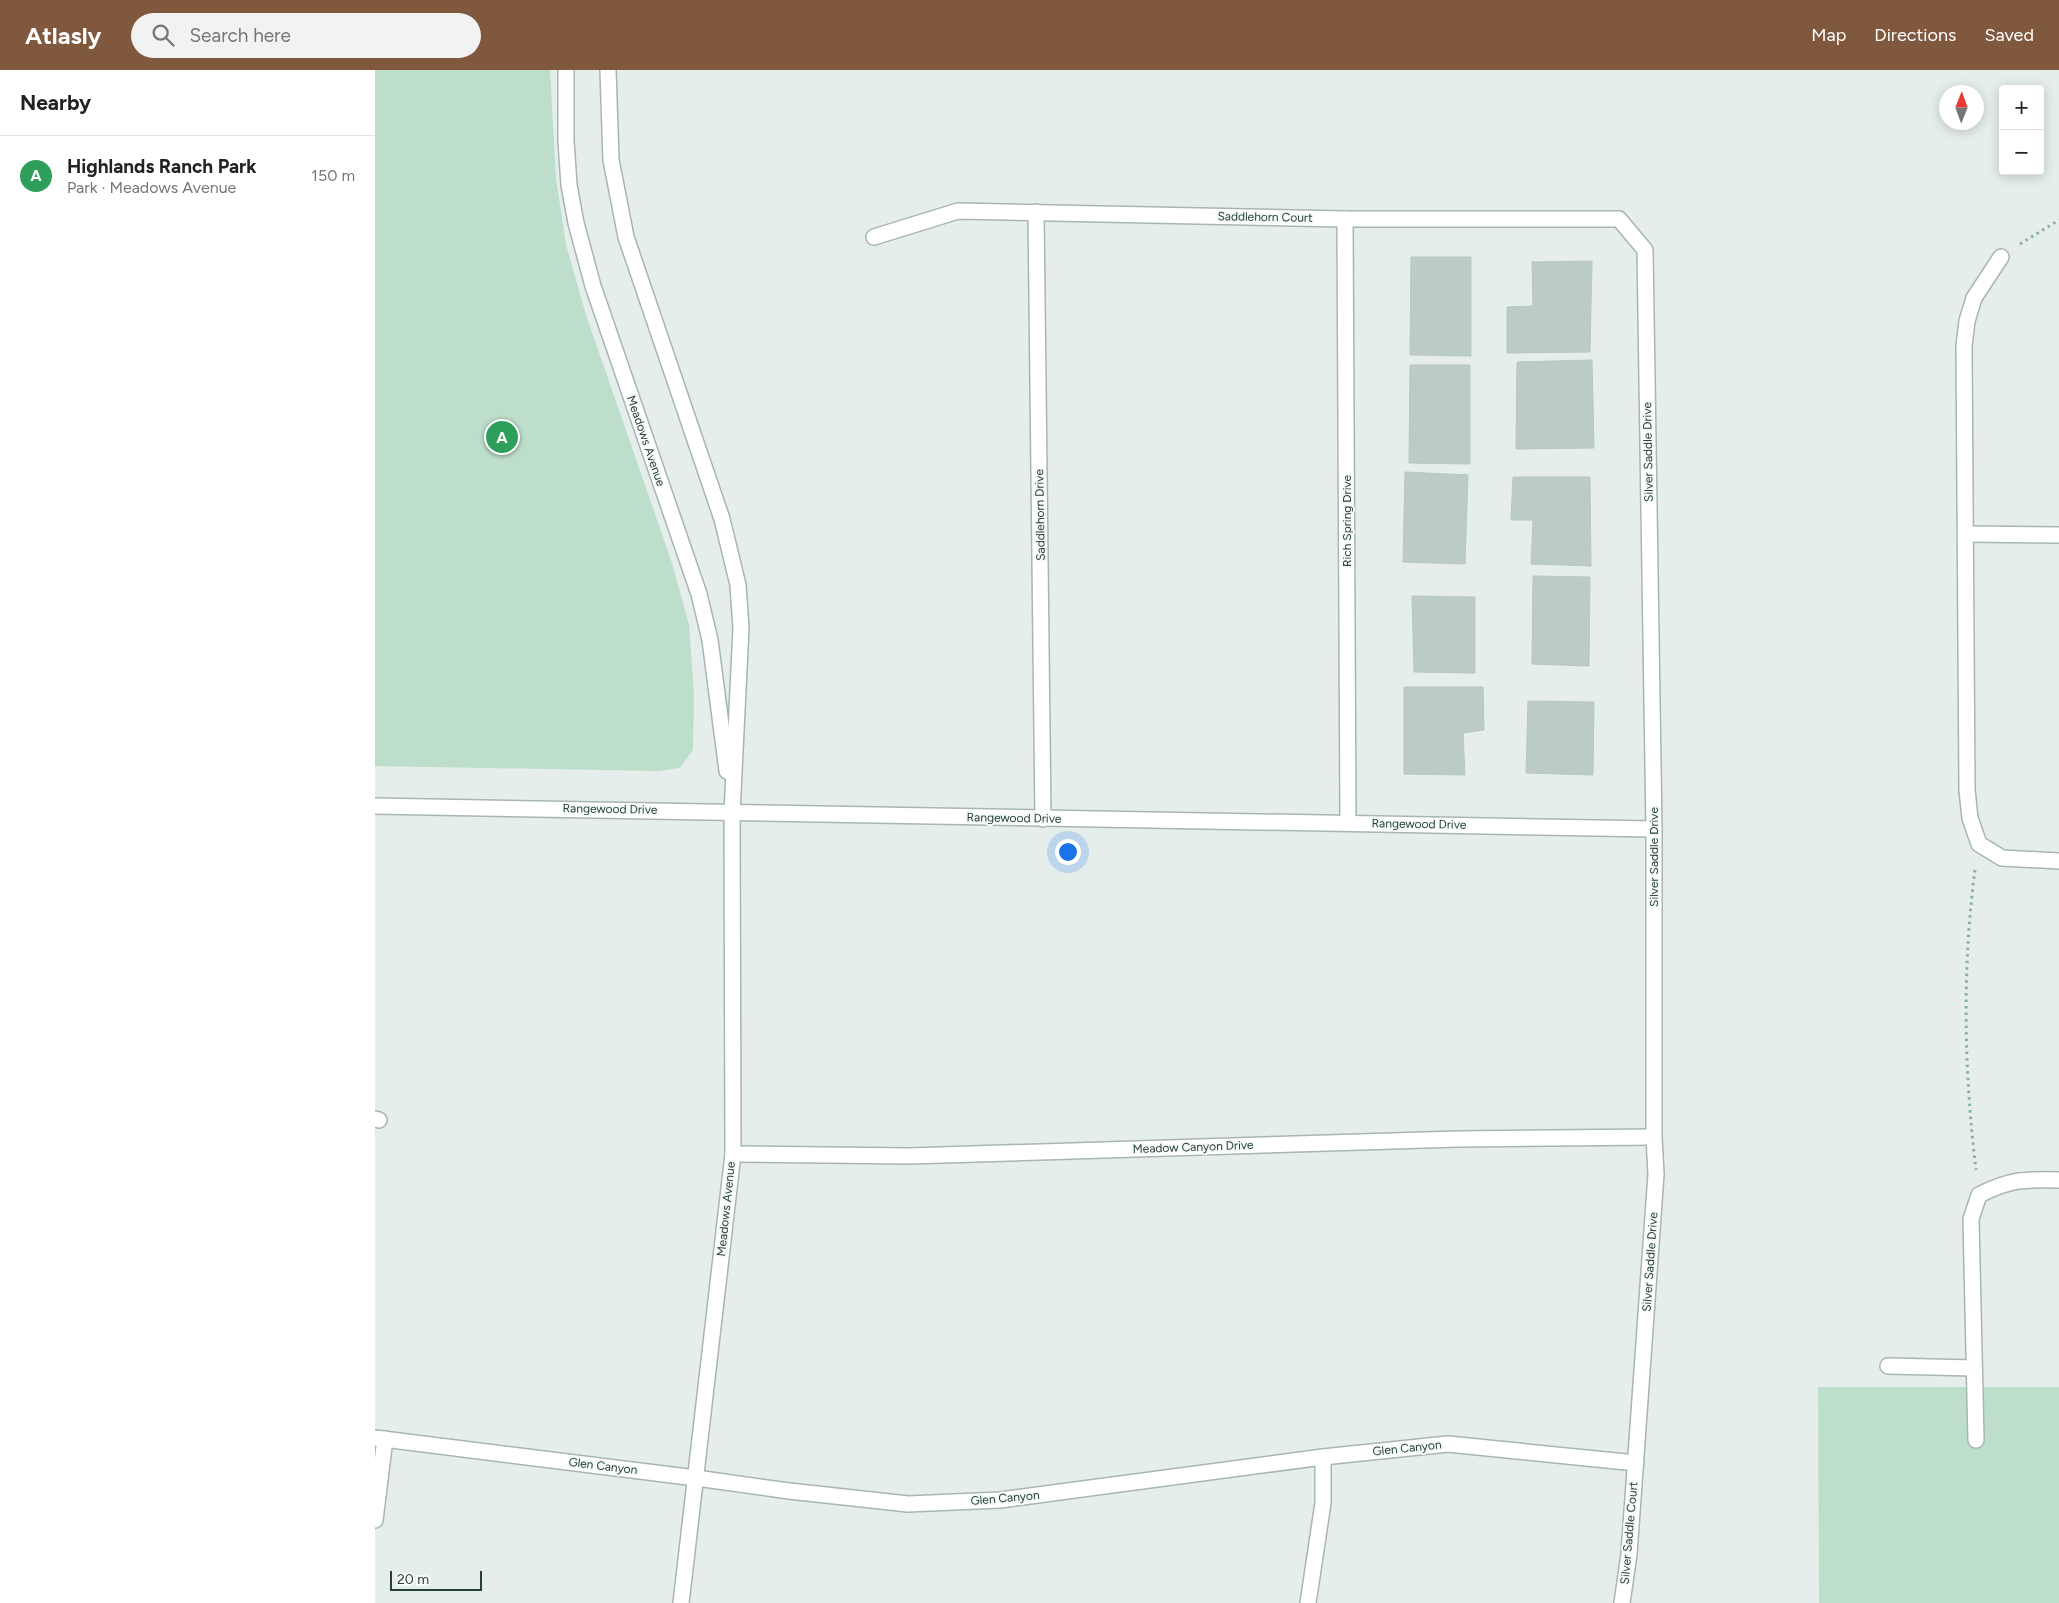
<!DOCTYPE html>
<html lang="en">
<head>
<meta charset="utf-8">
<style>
  body { margin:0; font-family:Figtree,sans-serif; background:#f2f2f2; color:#222 }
  .controls { position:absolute; right:15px; top:15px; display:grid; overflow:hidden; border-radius:5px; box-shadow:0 2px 12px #0003 }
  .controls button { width:45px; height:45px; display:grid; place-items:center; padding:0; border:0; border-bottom:1px solid #e0e0e0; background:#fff; color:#222; font:25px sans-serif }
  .compass { position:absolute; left:1564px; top:15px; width:45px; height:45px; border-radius:50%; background:#fff; box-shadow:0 2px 12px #0003; rotate:1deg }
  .scale { position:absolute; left:15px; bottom:12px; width:92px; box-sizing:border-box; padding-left:5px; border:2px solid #243f3c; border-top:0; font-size:14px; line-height:18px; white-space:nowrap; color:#243f3c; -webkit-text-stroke:4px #f5faf8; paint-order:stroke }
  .you { position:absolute; left:692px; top:781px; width:18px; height:18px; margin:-12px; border:4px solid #fff; border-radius:50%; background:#1a73e8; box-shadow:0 0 0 8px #1a73e833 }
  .badge { display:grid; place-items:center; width:32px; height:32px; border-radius:50%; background:#7f583e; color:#fff; font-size:16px; font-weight:700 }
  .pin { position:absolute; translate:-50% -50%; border:2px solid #fff; box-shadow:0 1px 5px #0006 }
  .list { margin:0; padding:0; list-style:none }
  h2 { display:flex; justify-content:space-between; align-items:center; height:65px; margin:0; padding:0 20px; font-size:21px }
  h2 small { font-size:16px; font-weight:400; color:#767676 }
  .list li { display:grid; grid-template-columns:32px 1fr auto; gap:15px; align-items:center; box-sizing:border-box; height:80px; padding:0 20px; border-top:1px solid #e0e0e0 }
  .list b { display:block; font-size:19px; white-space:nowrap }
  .list p { margin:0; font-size:16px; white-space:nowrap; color:#767676 }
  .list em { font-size:16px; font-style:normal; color:#767676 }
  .icon { flex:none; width:28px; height:28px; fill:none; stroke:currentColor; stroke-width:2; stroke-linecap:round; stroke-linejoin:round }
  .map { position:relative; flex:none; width:1684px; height:1533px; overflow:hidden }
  header { display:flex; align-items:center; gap:30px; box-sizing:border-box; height:70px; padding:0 25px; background:#7f583e; color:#fff }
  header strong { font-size:24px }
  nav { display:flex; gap:28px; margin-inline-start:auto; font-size:18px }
  .search { width:350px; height:45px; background:#f2f2f2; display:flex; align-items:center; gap:12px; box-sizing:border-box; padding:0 18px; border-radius:28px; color:#767676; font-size:19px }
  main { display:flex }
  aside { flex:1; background:#fff }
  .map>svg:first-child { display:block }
  .green { fill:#bedecc }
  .building { fill:#bdcbc8; stroke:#b7c7c3 }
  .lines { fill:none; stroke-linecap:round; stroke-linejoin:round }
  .minor-casing { stroke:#a7b6b3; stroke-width:18 }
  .path { stroke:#85b1aa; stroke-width:3; stroke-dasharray:2.5 4; stroke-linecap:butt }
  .minor { stroke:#fff; stroke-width:15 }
  .labels { text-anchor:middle; stroke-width:4; stroke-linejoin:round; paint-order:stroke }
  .street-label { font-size:12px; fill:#243f3c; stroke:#f5faf8 }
</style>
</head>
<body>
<header>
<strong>Atlasly</strong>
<div class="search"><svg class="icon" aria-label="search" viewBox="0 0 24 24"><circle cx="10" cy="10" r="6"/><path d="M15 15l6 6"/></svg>Search here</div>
<nav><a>Map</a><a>Directions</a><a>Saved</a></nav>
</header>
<main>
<aside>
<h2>Nearby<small></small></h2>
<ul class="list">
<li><span class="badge" style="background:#2e9e5b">A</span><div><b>Highlands Ranch Park</b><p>Park · Meadows Avenue</p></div><em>150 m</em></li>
</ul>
</aside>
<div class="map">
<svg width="1684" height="1533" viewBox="0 0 1684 1533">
  <rect width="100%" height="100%" fill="#e5eeeb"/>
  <!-- green -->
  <g class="green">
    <polygon points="0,0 175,0 181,108 191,175 211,245 296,490 314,554 319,624 318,680 305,698 283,701 0,696"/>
    <polygon points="1443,1317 1684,1317 1684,1533 1444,1533"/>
  </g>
  <!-- building -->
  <g class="building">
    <polygon points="1036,187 1096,187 1096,286 1035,285"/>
    <polygon points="1217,191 1215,282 1132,283 1132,237 1158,236 1157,192"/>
    <polygon points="1217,290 1219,378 1141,379 1142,292"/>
    <polygon points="1035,295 1095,295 1095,394 1034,393"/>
    <polygon points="1030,402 1093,405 1090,494 1028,492"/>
    <polygon points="1138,407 1215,407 1216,496 1156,494 1158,450 1136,450"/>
    <polygon points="1158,506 1215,507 1214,596 1157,594"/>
    <polygon points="1037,526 1100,527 1100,603 1039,602"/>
    <polygon points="1029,617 1108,617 1109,660 1088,663 1090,705 1029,704"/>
    <polygon points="1153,631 1219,632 1218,705 1151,703"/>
  </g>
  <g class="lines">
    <defs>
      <g id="minor">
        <polyline points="191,0 191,71 194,115 201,153 218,216 324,524 335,570 352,701"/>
        <polyline points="233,0 236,90 251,167 347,449 363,515 366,558 357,743 358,1084 306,1533"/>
        <polyline points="661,142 668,749"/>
        <polyline points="970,149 973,753"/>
        <polyline points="499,167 583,141 970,149 1244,149 1270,180 1279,759 1279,1067 1281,1104 1254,1484 1247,1533"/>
        <polyline points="1626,187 1599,228 1592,251 1589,276 1592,720 1595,748 1604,774 1627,788 1684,791"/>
        <polyline points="1591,464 1684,465"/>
        <polyline points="0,736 1279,759"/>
        <polyline points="0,1049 4,1050"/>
        <polyline points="358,1084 534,1086 1083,1069 1279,1067"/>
        <polyline points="1513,1296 1599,1298"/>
        <polyline points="0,1368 321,1408 414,1421 533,1434 625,1430 948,1387 1073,1374 1261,1393"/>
        <path d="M 1601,1370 L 1596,1149 L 1604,1125 C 1635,1109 1651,1109 1684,1110"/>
        <polyline points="0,1450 10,1369"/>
        <polyline points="933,1533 948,1433 948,1387"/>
      </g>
    </defs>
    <!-- minor casing -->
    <use href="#minor" class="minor-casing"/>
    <!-- path -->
    <g class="path">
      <polyline points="1645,174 1684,150"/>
      <path d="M 1600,800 C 1587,898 1589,1001 1601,1100"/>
    </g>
    <!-- minor -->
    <use href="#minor" class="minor"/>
  </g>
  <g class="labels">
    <!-- street labels -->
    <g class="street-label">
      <text transform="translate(890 147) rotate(1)" y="4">Saddlehorn Court</text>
      <text transform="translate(271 371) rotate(71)" y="4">Meadows Avenue</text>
      <text transform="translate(1273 382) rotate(-91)" y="4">Silver Saddle Drive</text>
      <text transform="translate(665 445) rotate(-91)" y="4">Saddlehorn Drive</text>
      <text transform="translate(972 451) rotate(-90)" y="4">Rich Spring Drive</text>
      <text transform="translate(235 739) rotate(1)" y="4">Rangewood Drive</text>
      <text transform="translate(639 748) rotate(1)" y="4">Rangewood Drive</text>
      <text transform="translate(1044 754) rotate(1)" y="4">Rangewood Drive</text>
      <text transform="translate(1279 787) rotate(-90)" y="4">Silver Saddle Drive</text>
      <text transform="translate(818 1077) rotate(-2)" y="4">Meadow Canyon Drive</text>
      <text transform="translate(351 1139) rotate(-84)" y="4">Meadows Avenue</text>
      <text transform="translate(1275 1192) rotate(-86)" y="4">Silver Saddle Drive</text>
      <text transform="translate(1032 1378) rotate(-6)" y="4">Glen Canyon</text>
      <text transform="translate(228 1396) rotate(7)" y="4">Glen Canyon</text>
      <text transform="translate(630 1428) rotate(-5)" y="4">Glen Canyon</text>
      <text transform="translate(1254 1463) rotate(-85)" y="4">Silver Saddle Court</text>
    </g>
  </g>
</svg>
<div class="controls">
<button>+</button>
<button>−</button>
</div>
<svg class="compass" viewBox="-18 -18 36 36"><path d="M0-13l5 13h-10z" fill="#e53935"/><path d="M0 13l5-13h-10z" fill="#767676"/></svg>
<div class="scale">20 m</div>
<div class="you"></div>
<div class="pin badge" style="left:127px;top:367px;background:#2e9e5b">A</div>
</div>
</main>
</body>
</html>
